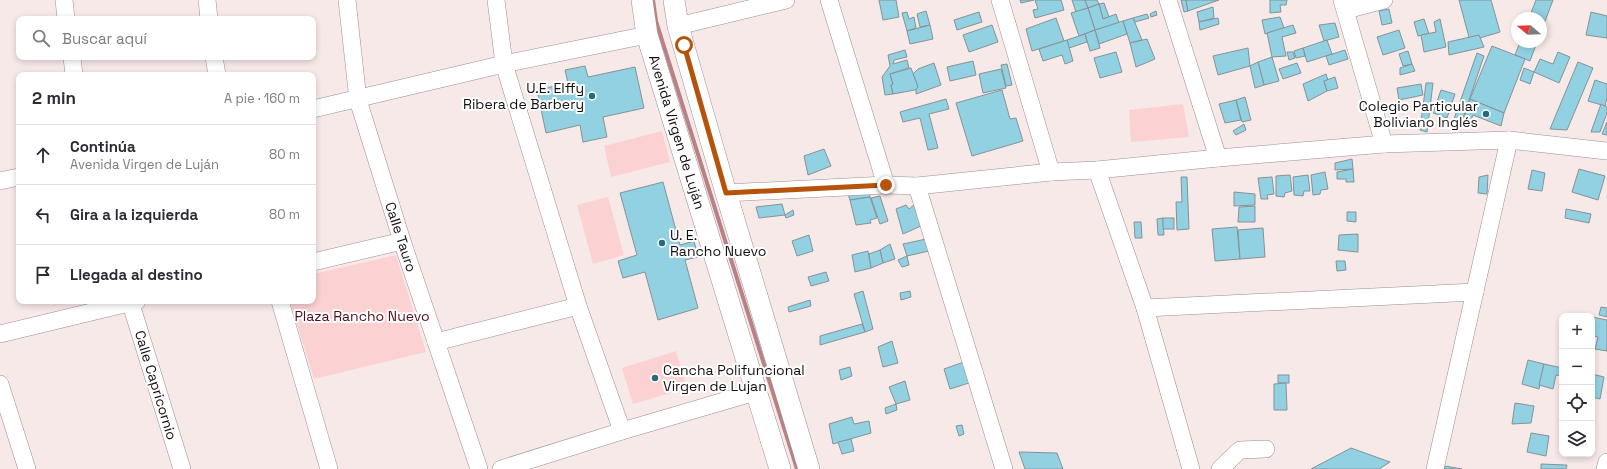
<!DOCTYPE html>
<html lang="es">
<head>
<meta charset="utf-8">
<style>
  body { margin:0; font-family:"Space Grotesk",sans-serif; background:#f7f7f7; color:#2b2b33 }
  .controls { position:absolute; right:12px; bottom:12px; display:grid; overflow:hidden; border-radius:8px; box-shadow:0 2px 6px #0003 }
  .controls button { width:36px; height:36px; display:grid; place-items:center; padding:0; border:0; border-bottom:1px solid #e1e1e2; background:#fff; color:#2b2b33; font:20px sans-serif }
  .compass { position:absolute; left:1511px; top:12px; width:36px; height:36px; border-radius:50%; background:#fff; box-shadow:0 2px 6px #0003; rotate:289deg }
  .stop { position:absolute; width:12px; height:12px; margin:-9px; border:3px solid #b45309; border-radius:50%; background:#fff }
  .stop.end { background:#b45309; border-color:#fff; box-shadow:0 1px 4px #0008 }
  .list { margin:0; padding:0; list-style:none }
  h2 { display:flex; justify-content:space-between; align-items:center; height:52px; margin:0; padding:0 16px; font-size:17px }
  h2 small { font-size:13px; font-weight:400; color:#7c7c81 }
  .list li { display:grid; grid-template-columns:26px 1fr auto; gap:12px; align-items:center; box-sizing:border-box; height:60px; padding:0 16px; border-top:1px solid #e1e1e2 }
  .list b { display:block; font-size:15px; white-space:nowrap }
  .list p { margin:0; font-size:13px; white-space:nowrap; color:#7c7c81 }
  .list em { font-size:13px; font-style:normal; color:#7c7c81 }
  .icon { flex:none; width:22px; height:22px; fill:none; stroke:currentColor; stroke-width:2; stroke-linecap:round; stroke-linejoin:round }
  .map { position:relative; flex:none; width:1607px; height:469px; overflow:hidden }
  .search { position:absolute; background:#fff; box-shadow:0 2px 6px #0003; left:16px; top:16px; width:300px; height:44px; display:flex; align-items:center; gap:10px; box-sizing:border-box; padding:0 14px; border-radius:8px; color:#7c7c81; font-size:15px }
  .panel { position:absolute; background:#fff; box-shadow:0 2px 6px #0003; left:16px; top:72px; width:300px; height:232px; border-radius:8px }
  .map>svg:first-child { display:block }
  .green { fill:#fcd1d2 }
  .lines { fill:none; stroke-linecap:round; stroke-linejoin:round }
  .stream { stroke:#b88184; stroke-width:4 }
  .building { fill:#91d1e2; stroke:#859296 }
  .minor-casing { stroke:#9c8f8f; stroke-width:18 }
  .major-casing { stroke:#9c8f8f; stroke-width:22 }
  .minor { stroke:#fff; stroke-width:17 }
  .major { stroke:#fff; stroke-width:21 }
  .route { stroke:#b45309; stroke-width:5 }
  .poi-dot { fill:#266a7b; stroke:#fff; stroke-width:1.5 }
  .labels { text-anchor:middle; stroke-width:4; stroke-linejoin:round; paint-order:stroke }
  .poi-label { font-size:14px; fill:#140f0f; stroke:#fff; text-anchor:end }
  .street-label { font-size:14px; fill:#140f0f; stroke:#fff }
  .park-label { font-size:14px; fill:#510c1a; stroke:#fff }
</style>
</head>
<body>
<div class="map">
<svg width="1607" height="469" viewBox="0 0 1607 469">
  <rect width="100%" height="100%" fill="#f8e9e9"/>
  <!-- green -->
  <g class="green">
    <polygon points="1183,104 1189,137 1131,142 1129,110"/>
    <polygon points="662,131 670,162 611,177 604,146"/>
    <polygon points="608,197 624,255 593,264 577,205"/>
    <polygon points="396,255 426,352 314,379 290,301 313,301 313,274"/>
    <polygon points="676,351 687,388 633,404 622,368"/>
  </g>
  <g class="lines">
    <!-- stream -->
    <polyline class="stream" points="653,0 656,21 797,469"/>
  </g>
  <!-- building -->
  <g class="building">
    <polygon points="879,0 896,0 899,17 883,20"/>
    <polygon points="1020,0 1034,0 1021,3"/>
    <polygon points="1035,0 1061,0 1064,10 1035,18 1033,10 1038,9"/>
    <polygon points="1072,0 1085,0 1088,8 1076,12"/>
    <polygon points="1085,0 1097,0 1099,4 1088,8"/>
    <polygon points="1181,0 1186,0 1188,11 1184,12"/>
    <polygon points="1186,0 1219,0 1188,11"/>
    <polygon points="1270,0 1287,0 1286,5 1280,5 1281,12 1270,13"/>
    <polygon points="1459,0 1491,0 1500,32 1470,41"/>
    <polygon points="1536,0 1553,0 1541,32 1541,18 1529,18"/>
    <polygon points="1104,3 1109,17 1103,19 1099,4"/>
    <polygon points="1099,4 1103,19 1116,14 1119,23 1095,30 1088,8"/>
    <polygon points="1213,7 1214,18 1199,22 1197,12"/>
    <polygon points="1088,8 1095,30 1079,36 1071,13"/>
    <polygon points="1389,9 1392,23 1382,25 1379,11"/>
    <polygon points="926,11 930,25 920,27 917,14"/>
    <polygon points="1156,11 1157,15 1151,17 1150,14"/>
    <polygon points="907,12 909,19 914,17 916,28 907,31 902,13"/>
    <polygon points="979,12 982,22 957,30 954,20"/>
    <polygon points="1591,12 1607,16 1607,38 1586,35"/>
    <polygon points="1147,14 1149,18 1135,22 1133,18"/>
    <polygon points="1280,17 1284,28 1265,34 1262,20"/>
    <polygon points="1056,18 1064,41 1032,51 1026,29"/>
    <polygon points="1133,18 1142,40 1130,43 1123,21"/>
    <polygon points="1218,18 1219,24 1200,30 1199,22"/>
    <polygon points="1424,19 1429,34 1418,36 1414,22"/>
    <polygon points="1440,19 1446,47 1424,52 1421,35 1436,32 1434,22"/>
    <polygon points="1123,21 1127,34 1099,44 1095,30"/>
    <polygon points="1335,23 1339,37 1324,41 1319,25"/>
    <polygon points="930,25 933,39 910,44 907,31"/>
    <polygon points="992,25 998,42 969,52 963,35"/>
    <polygon points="1293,25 1296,33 1282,37 1286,56 1272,57 1267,33"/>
    <polygon points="1095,30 1100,48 1090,51 1085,34"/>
    <polygon points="1399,30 1405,48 1383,55 1377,37"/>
    <polygon points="1085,34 1087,42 1069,48 1067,40"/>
    <polygon points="1479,35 1484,47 1449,55 1448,42"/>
    <polygon points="1147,39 1155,59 1136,67 1130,43"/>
    <polygon points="1067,40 1073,61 1065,64 1062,55 1043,61 1039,49"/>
    <polygon points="1327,40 1332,54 1307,62 1303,48"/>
    <polygon points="1520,42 1537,42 1530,61 1515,55"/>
    <polygon points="1492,46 1525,59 1504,113 1470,99"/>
    <polygon points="1248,48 1250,66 1218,75 1213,56"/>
    <polygon points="1303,48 1305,56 1296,58 1294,51"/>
    <polygon points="905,50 907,57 894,60 893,64 907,60 909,68 890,74 893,84 891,85 893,94 885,95 882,77 890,66 888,55"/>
    <polygon points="1345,50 1348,59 1329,65 1326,56"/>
    <polygon points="1408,51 1412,64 1403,66 1399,54"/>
    <polygon points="1116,52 1122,72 1100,78 1094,58"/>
    <polygon points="1287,52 1293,52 1295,58 1289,60"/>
    <polygon points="1558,52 1570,57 1559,83 1534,72 1540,59 1553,64"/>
    <polygon points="1477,53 1484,56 1462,121 1454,119"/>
    <polygon points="1272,57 1279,81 1264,85 1258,62"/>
    <polygon points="973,61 976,75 950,81 947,67"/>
    <polygon points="1258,62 1264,85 1255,88 1250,66"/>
    <polygon points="1578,62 1593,68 1567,130 1550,129"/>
    <polygon points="934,63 941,85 916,94 916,89 918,87 913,74 918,69"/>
    <polygon points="1297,63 1301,73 1283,79 1279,69"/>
    <polygon points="1007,64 1012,85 1006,86 1001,65"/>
    <polygon points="1412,64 1415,71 1400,75 1400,68"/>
    <polygon points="585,66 588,77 635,67 644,108 603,117 607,137 583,142 580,125 546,133 537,90 568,83 565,70"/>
    <polygon points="911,68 918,87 915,90 893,94 891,85 893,84 890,74"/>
    <polygon points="1524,68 1534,72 1530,84 1520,80"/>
    <polygon points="1001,69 1006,88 983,93 979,74"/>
    <polygon points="1326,74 1328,80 1324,81 1327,91 1308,101 1303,84"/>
    <polygon points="1335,77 1338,88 1327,91 1324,81"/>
    <polygon points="1595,80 1607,84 1607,98 1605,106 1588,101"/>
    <polygon points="1426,83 1433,83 1427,132 1420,130"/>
    <polygon points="1421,84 1423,95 1399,100 1397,88"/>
    <polygon points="1002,90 1010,119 1016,118 1023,141 972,156 956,103"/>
    <polygon points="1441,90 1455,94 1447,118 1433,113"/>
    <polygon points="1245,97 1251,120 1242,122 1236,100"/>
    <polygon points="946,99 949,109 929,114 938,148 928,150 920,118 903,122 900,112"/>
    <polygon points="1470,99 1504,113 1501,126 1473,115 1471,120 1464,118"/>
    <polygon points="1236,100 1241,120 1225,123 1219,104"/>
    <polygon points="1601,104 1607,107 1607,113 1600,132 1591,132"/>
    <polygon points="1607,122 1607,135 1602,134"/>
    <polygon points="1244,124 1246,130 1236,135 1233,131"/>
    <polygon points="824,149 831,166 808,175 804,156"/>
    <polygon points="1352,159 1353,169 1335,170 1335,163"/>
    <polygon points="1353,169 1354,182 1346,182 1346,179 1337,179 1337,172"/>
    <polygon points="1579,169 1605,176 1598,200 1572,192"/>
    <polygon points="1532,170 1545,173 1542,191 1528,189"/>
    <polygon points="1325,172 1328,189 1321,190 1320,194 1313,195 1311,175"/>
    <polygon points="1290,175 1292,191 1285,193 1284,197 1276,196 1276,176"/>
    <polygon points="1308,175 1310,191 1304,191 1303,196 1294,195 1293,177"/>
    <polygon points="1488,175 1487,194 1478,193 1479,177"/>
    <polygon points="1181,177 1187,177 1189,229 1177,230 1176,202 1182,202"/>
    <polygon points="1272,177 1274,194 1267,195 1268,199 1261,199 1258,178"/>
    <polygon points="663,182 680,245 694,241 698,257 685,260 698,308 658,320 645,272 623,278 618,261 637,255 620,193"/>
    <polygon points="869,191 870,197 850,200 848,194"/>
    <polygon points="1234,192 1255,194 1255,205 1234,206"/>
    <polygon points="880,196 888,221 880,224 871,198"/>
    <polygon points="870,197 877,218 870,220 871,223 856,225 850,200"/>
    <polygon points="782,204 785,215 759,218 756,207"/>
    <polygon points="906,205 909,209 914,205 921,226 903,234 896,209"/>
    <polygon points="1255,206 1255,222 1238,222 1239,207"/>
    <polygon points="1566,209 1591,214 1589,223 1565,218"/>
    <polygon points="793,210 794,215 786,218 785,215"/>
    <polygon points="1347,212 1356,212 1356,222 1347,221"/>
    <polygon points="1163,218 1164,235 1158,235 1157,219"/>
    <rect x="1163" y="218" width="11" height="11"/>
    <polygon points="1134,222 1141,222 1142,238 1135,238"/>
    <polygon points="1237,227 1240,259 1215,261 1212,229"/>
    <polygon points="1263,228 1265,257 1240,259 1238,230"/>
    <polygon points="1358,234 1358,252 1338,250 1339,235"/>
    <polygon points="809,235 813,251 797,256 792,241"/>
    <polygon points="926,239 929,251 907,256 903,244"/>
    <polygon points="890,244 895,259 883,263 880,250"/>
    <polygon points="880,250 883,263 871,268 869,254"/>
    <polygon points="868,251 871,268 855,272 852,255"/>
    <polygon points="907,256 909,265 902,267 898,260"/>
    <polygon points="1336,261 1345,261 1346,270 1337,271"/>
    <polygon points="826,272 829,281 811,286 808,277"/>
    <polygon points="863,291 873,329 865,332 854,294"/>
    <polygon points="910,291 911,297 901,300 900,293"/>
    <polygon points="810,300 811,306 789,312 788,307"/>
    <polygon points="1601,307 1607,308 1607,317 1599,315"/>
    <polygon points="1592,317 1607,320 1607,351 1595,349 1598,337 1592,336"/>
    <polygon points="862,324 865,332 820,345 820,336"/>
    <polygon points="892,341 898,363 883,367 878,347"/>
    <polygon points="1528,360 1544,364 1539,389 1522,384"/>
    <polygon points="964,362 969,383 950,389 944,369"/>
    <polygon points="1544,364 1562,368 1562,376 1556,375 1553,389 1539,385"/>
    <polygon points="850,367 852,376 841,380 839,370"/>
    <polygon points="1592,374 1604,377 1600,399 1592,397"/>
    <rect x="1278" y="375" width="11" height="8"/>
    <polygon points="905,381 910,400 896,404 889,387"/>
    <polygon points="1286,383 1287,410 1274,410 1274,384"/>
    <polygon points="1515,403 1534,406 1531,423 1512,424"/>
    <polygon points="896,404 897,410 886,414 885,408"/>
    <polygon points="852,417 854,424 869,421 871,433 833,444 829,424"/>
    <polygon points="962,425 964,434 959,436 956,426"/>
    <polygon points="1531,433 1549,436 1546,456 1527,452"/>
    <polygon points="851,439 854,451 842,454 838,442"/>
    <polygon points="1351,448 1390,462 1379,469 1311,469"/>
    <polygon points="1019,452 1057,453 1063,469 1025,469"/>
    <polygon points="1541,464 1567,465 1566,469 1541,469"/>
    <polygon points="1445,466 1462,469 1444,469"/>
  </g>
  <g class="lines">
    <defs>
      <g id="minor">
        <polyline points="64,0 66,19"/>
        <polyline points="207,0 209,19"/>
        <polyline points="347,0 358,100 402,241 479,469"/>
        <polyline points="496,0 504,64 578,306 622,431"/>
        <polyline points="829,0 886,185"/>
        <polyline points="1000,0 1051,172"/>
        <polyline points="1168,0 1218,158"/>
        <polyline points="1342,0 1384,144"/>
        <polyline points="1346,10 1384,0"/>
        <polyline points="678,26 786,0"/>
        <polyline points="72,57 74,75"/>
        <polyline points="214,57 217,75"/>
        <polyline points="313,109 504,64 647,35"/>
        <polyline points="1097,170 1145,308 1191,469"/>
        <polyline points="0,181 19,177"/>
        <polyline points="917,186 1004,469"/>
        <polyline points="726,193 886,185 917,186 1051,172 1097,170 1218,158 1384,144 1509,140 1607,151"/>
        <polyline points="313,262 402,241"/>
        <polyline points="130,301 182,469"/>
        <polyline points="280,301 329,469"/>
        <polyline points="1145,308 1475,292"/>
        <polyline points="0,334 137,301"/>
        <polyline points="436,342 578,306"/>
        <polyline points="0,384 27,469"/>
        <polyline points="501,469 622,431 755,392"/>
        <polyline points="1220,469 1240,450 1266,449"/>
        <polyline points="1435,469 1509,140"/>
        <polyline points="1605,469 1607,462"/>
      </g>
      <g id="major">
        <polyline points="642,0 647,35 780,469"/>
        <polyline points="674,0 678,26 726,193 809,469"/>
      </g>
    </defs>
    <!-- minor casing -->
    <use href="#minor" class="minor-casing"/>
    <!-- major casing -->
    <use href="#major" class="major-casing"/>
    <!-- minor -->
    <use href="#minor" class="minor"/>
    <!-- major -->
    <use href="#major" class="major"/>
  </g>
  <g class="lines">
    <!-- route -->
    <polyline class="route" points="684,45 726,193 886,185"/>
  </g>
  <!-- markers -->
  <g class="poi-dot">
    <circle cx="592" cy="96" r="4"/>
    <circle cx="1486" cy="114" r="4"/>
    <circle cx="662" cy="243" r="4"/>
    <circle cx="655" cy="378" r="4"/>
  </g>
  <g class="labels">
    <!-- poi labels -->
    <g class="poi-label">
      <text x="584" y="93">U.E. Elffy<tspan x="584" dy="16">Ribera de Barbery</tspan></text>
      <text x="1478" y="111">Colegio Particular<tspan x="1478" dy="16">Boliviano Inglés</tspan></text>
      <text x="670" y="240" text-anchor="start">U. E.<tspan x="670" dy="16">Rancho Nuevo</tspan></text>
      <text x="663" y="375" text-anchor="start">Cancha Polifuncional<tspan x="663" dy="16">Virgen de Lujan</tspan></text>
    </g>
    <!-- street labels -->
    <g class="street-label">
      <text transform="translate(677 132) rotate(73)" y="5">Avenida Virgen de Luján</text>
      <text transform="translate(401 237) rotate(72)" y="5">Calle Tauro</text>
      <text transform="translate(156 385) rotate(73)" y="5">Calle Capricornio</text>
    </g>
    <!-- park labels -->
    <g class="park-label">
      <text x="362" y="321">Plaza Rancho Nuevo</text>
    </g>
  </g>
</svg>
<div class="controls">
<button>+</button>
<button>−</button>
<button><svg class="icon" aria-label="locate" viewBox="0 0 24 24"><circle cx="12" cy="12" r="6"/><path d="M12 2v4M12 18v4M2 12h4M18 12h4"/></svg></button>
<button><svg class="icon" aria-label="layers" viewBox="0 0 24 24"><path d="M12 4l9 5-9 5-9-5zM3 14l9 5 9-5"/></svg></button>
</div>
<svg class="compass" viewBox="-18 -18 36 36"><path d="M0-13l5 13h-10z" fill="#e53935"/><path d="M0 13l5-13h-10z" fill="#7c7c81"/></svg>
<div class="stop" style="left:684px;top:45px"></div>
<div class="stop end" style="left:886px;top:185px"></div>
<div class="search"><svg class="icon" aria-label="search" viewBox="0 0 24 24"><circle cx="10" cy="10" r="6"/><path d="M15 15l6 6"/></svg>Buscar aquí</div>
<section class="panel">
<h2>2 min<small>A pie · 160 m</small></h2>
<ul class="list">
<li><svg class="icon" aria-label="ahead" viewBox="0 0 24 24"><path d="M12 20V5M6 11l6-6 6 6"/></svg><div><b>Continúa</b><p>Avenida Virgen de Luján</p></div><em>80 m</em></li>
<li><svg class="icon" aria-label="left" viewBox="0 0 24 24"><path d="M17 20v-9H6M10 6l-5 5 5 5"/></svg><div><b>Gira a la izquierda</b></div><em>80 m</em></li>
<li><svg class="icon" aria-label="arrive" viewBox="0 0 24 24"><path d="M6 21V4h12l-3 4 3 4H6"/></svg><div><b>Llegada al destino</b></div></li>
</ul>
</section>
</div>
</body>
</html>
